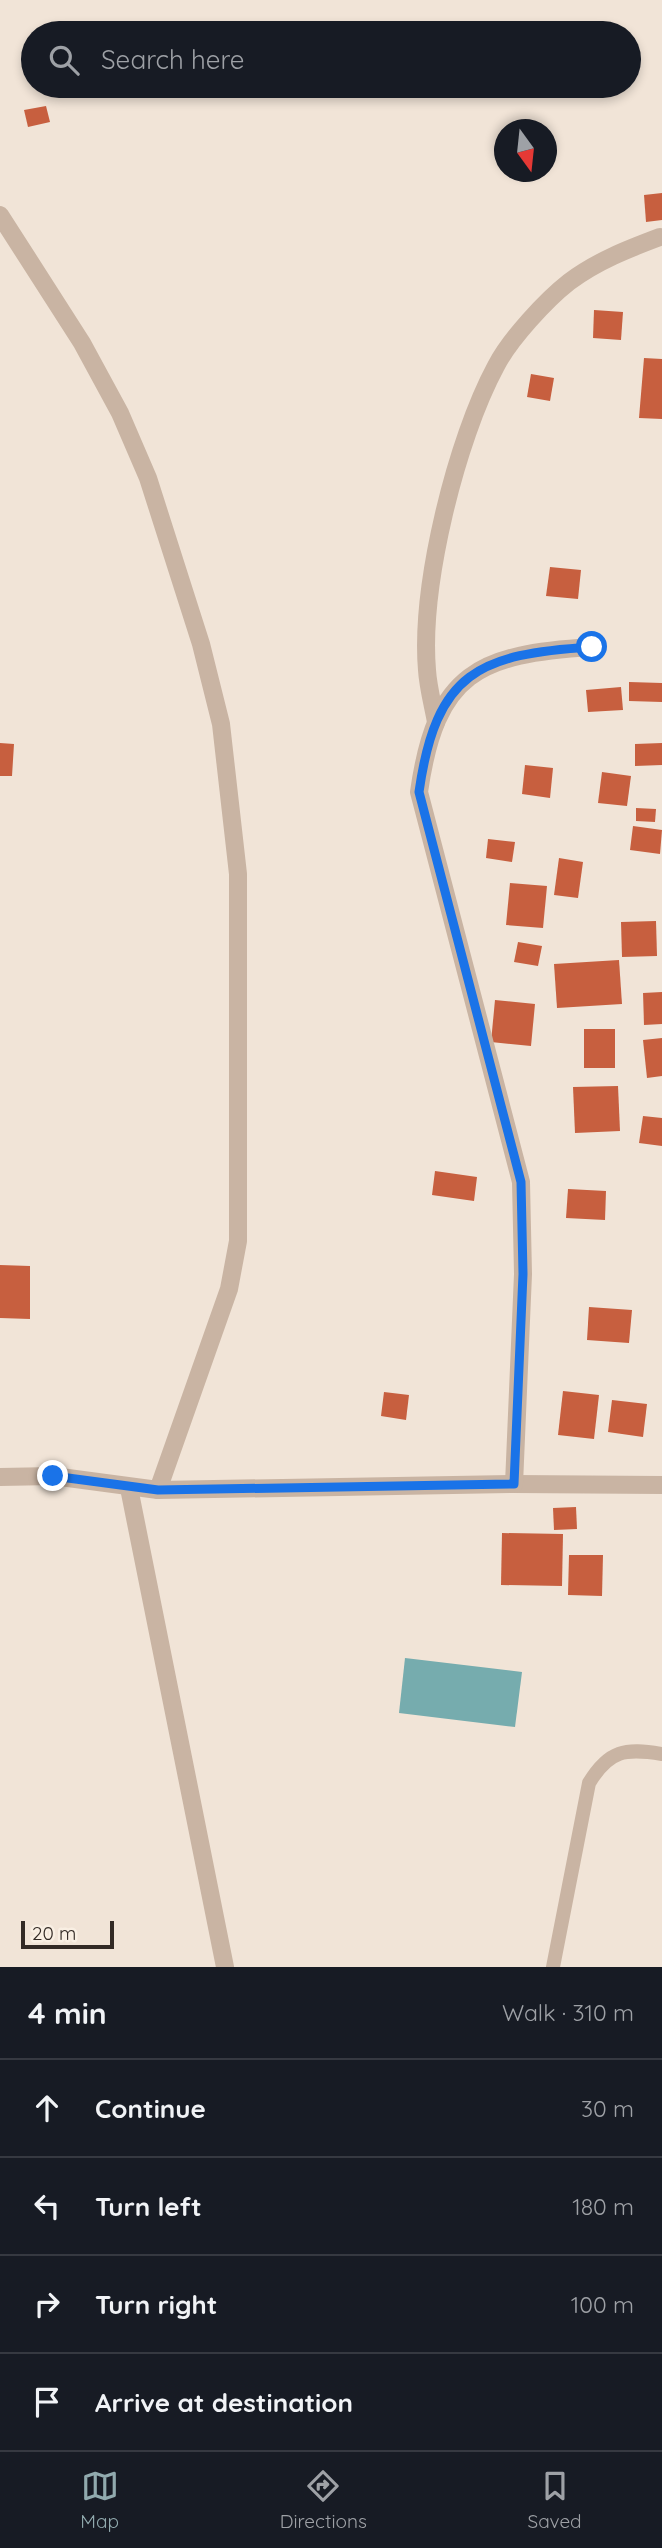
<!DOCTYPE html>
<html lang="en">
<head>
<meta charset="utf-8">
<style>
  body { margin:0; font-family:Quicksand,sans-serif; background:#242831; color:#f1f3f6 }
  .compass { position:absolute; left:494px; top:119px; width:63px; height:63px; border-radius:50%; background:#171b24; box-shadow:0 4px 10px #0003; rotate:165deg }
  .scale { position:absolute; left:21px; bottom:18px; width:93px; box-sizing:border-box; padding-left:7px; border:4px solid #332a25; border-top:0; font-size:19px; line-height:24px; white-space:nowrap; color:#332a25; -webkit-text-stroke:5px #f9efe3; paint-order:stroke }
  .stop { position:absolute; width:21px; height:21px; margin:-16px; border:5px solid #1a73e8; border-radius:50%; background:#fff }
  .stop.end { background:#1a73e8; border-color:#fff; box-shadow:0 2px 7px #0008 }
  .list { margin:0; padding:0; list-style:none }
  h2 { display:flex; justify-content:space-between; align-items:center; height:91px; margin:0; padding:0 28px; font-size:30px }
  h2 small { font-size:23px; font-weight:400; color:#9ea1a6 }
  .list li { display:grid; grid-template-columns:46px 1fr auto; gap:21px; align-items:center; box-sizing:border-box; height:98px; padding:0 28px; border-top:2px solid #363941 }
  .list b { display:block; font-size:26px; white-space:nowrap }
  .list em { font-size:23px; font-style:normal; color:#9ea1a6 }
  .icon { flex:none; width:38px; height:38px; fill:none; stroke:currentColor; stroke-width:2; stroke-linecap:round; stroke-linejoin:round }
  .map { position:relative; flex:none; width:662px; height:1967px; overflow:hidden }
  .search { position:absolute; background:#171b24; box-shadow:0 4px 10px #0003; left:21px; right:21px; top:21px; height:77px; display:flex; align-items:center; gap:18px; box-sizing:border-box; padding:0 24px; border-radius:38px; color:#9ea1a6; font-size:26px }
  .sheet { height:483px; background:#171b24 }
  nav { display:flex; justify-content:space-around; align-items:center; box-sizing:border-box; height:98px; border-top:2px solid #363941; background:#171b24; font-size:19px; color:#9ea1a6 }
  nav a { display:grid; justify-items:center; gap:4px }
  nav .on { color:#91aaae }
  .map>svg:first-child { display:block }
  .water { fill:#76acae }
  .building { fill:#c75f3f }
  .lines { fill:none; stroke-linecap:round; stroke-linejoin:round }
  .lane { stroke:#c9b4a3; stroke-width:14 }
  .street { stroke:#c9b4a3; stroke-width:18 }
  .route { stroke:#1a73e8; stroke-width:9 }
</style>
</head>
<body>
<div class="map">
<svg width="662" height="1967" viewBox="0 0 662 1967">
  <rect width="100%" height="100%" fill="#f1e4d7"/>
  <!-- water -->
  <polygon class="water" points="405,1658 522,1672 515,1727 399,1713"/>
  <!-- building -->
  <g class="building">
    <polygon points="46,106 50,122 28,127 24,110"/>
    <polygon points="662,193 662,220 646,222 644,195"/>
    <polygon points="594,310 623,312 621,340 593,338"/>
    <polygon points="644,358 662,359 662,419 639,418"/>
    <polygon points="531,374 554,378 550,401 527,397"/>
    <polygon points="550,567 581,570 578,599 546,596"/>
    <polygon points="629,682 662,683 662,702 629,701"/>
    <polygon points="621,687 623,710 588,712 586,690"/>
    <polygon points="0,743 14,744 12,776 0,776"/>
    <polygon points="662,743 662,765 635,766 635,744"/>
    <polygon points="525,765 553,768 550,798 522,794"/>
    <polygon points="602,772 631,776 627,806 598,803"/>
    <polygon points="636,808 656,809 655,822 636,821"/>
    <polygon points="633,826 662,830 660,854 630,850"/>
    <polygon points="488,839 515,842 512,862 486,858"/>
    <polygon points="559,858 583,862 578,898 554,895"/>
    <polygon points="510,883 547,886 543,928 506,925"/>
    <polygon points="656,921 657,956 622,957 621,922"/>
    <polygon points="518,942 542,946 538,966 514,962"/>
    <polygon points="619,960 622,1004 557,1008 554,964"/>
    <polygon points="662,992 662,1024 644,1025 643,993"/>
    <polygon points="495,1000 535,1004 531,1046 491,1042"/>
    <rect x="584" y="1029" width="31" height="39"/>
    <polygon points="662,1038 662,1076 647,1078 643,1040"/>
    <polygon points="618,1086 620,1131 575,1133 573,1087"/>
    <polygon points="643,1116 662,1118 662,1146 639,1143"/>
    <polygon points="435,1171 477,1177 474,1201 432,1195"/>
    <polygon points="568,1189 606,1191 605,1220 566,1218"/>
    <polygon points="0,1265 30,1266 30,1319 0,1318"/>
    <polygon points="589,1307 632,1310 629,1343 587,1340"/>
    <polygon points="563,1391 599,1395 594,1439 558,1435"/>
    <polygon points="384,1392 409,1395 406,1420 381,1416"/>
    <polygon points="612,1400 647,1404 643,1437 608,1432"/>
    <polygon points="576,1507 577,1529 554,1530 553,1508"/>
    <polygon points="502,1533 563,1534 562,1586 501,1585"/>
    <polygon points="569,1555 603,1555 602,1596 568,1595"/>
  </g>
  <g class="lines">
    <!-- lane -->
    <path class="lane" d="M 553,1967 L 589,1783 C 609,1750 625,1748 662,1754"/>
    <!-- street -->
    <g class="street">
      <polyline points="0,215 82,343 120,413 148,478 201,644 221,724 238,874 238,1241 229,1289 158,1490"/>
      <path d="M 436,722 C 433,705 428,687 427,670 C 420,586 456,440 496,366 C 510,339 546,300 569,282 C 597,261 628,249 660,237"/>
      <polyline points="0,1477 53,1476 158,1490 514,1484 662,1485"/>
      <path d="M 514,1484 L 523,1274 L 521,1182 L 419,792 C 436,672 479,654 592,647"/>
      <polyline points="129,1488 225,1967"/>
    </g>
  </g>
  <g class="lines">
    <!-- route -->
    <path class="route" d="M 53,1476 L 158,1490 L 514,1484 L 523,1274 L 521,1182 L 419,792 C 436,672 479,654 592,647"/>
  </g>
</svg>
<svg class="compass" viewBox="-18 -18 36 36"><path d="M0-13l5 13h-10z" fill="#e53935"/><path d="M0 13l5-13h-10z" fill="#9ea1a6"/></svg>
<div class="scale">20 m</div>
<div class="stop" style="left:592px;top:647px"></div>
<div class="stop end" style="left:53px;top:1476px"></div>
<div class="search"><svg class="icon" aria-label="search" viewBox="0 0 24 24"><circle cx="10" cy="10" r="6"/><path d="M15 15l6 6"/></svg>Search here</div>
</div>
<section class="sheet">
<h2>4 min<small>Walk · 310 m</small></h2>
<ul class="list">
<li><svg class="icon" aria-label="ahead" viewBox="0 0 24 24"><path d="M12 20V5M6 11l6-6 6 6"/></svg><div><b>Continue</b></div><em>30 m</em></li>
<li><svg class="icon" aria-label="left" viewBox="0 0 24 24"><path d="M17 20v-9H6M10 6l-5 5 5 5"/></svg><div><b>Turn left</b></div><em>180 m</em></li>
<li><svg class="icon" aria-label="right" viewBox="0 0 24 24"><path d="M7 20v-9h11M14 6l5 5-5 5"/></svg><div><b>Turn right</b></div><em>100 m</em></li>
<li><svg class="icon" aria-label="arrive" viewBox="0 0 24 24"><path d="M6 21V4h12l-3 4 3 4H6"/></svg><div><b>Arrive at destination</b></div></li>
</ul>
</section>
<nav>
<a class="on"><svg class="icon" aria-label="map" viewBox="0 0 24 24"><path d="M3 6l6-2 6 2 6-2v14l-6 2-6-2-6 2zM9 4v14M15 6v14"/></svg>Map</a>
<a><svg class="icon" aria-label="directions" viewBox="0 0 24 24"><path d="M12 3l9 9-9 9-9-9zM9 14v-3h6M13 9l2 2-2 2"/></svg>Directions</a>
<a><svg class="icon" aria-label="saved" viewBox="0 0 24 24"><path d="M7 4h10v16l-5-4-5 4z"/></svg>Saved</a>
</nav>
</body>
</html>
